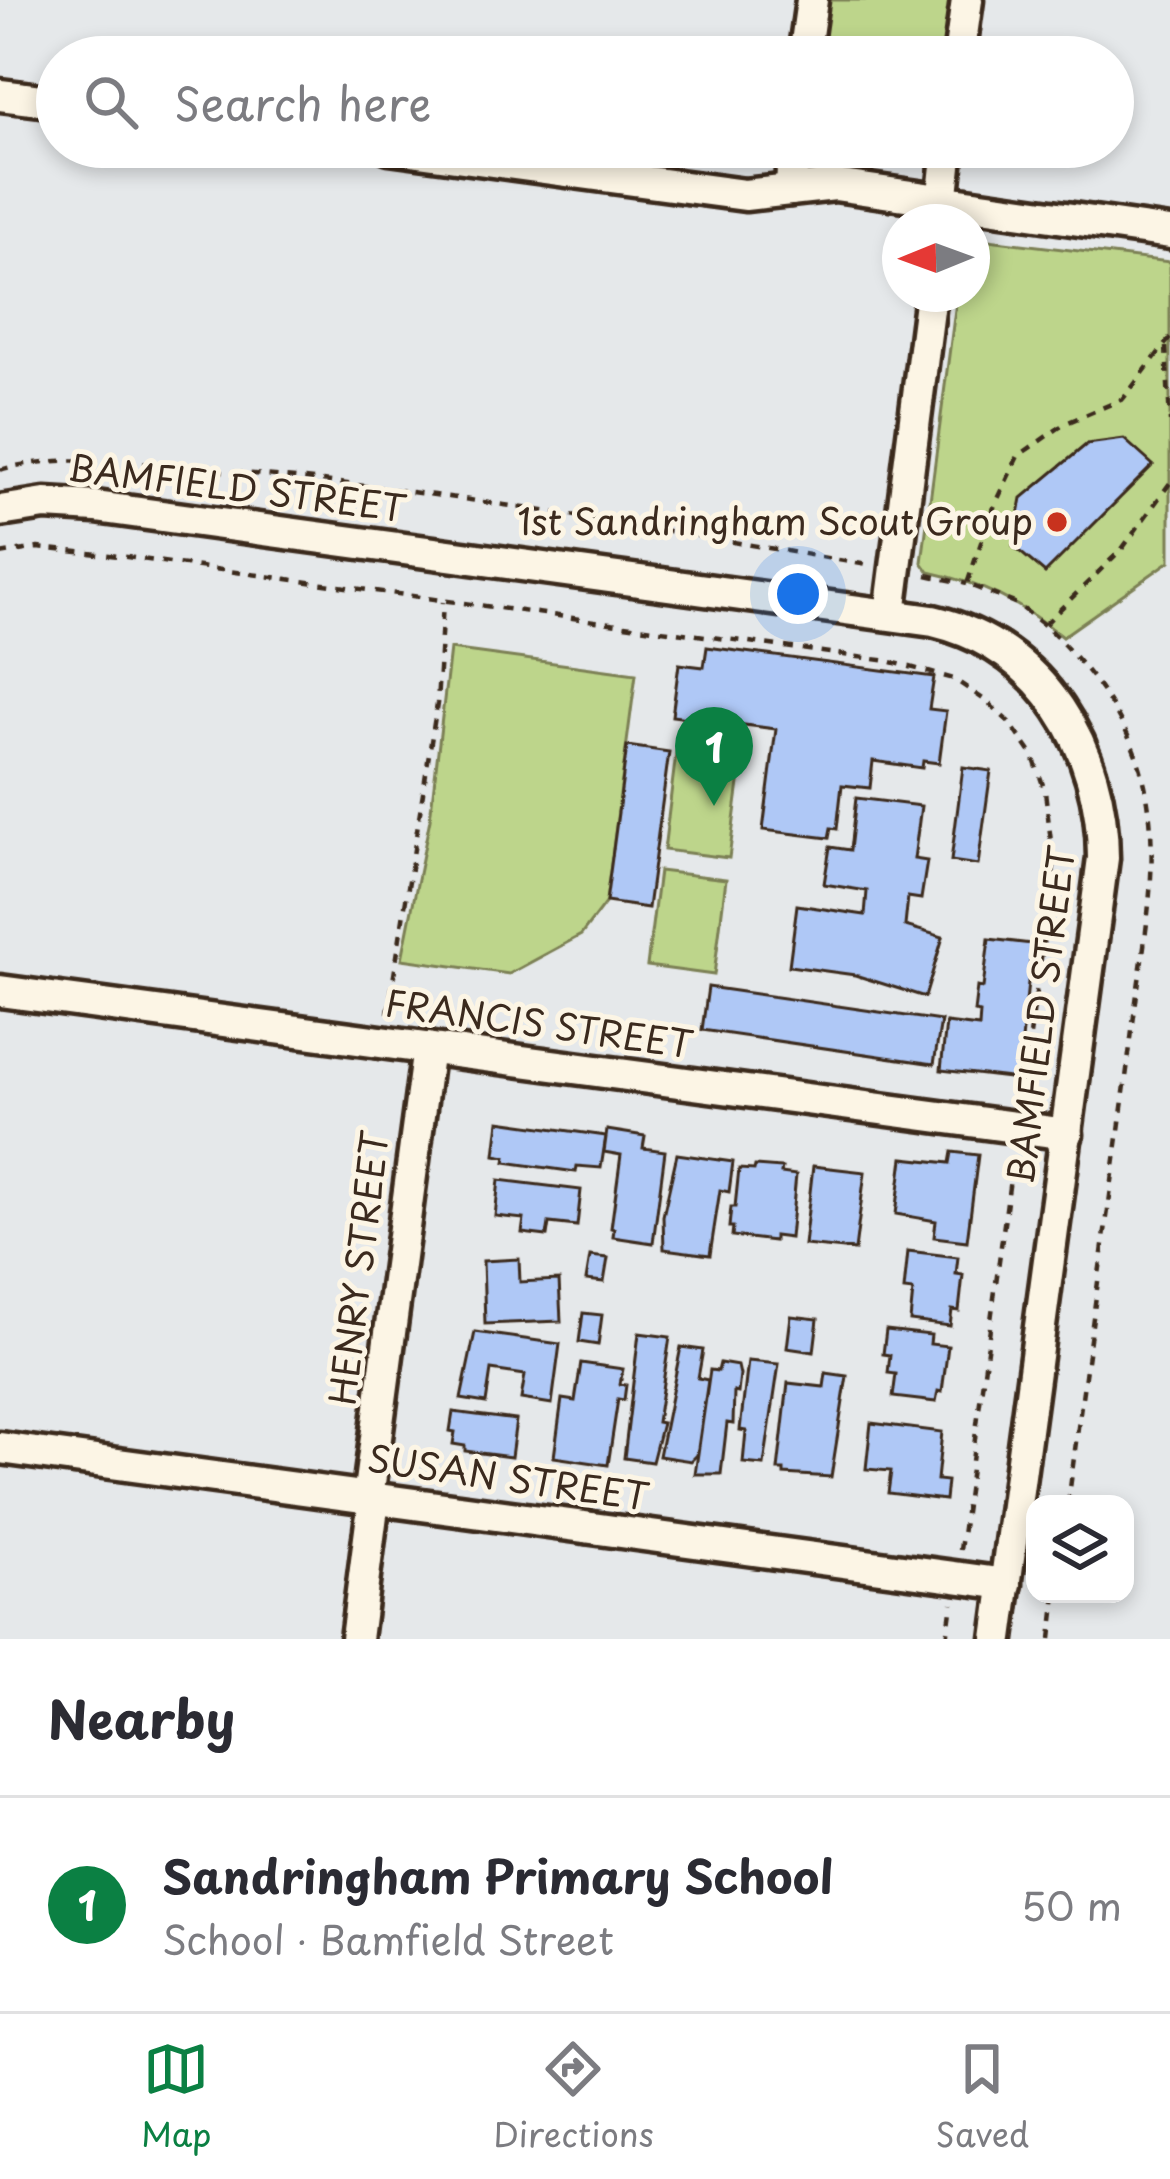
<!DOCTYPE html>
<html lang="en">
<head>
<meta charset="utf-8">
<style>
  body { margin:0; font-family:"Playpen Sans",sans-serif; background:#f7f7f7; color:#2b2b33 }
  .controls { position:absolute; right:36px; bottom:36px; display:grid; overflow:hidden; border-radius:24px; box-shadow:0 6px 18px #0003 }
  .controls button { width:108px; height:108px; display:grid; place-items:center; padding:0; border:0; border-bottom:3px solid #e1e1e2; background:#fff; color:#2b2b33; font:60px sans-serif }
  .compass { position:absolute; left:882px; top:204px; width:108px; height:108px; border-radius:50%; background:#fff; box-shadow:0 6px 18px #0003; rotate:269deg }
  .you { position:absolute; left:798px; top:594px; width:42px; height:42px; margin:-30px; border:9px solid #fff; border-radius:50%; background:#1a73e8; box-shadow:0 0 0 18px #1a73e833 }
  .badge { display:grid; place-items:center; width:78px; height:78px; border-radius:50%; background:#0b8043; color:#fff; font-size:39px; font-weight:700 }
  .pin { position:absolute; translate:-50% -99px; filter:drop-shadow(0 3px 6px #0008) }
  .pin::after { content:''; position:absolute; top:63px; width:42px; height:36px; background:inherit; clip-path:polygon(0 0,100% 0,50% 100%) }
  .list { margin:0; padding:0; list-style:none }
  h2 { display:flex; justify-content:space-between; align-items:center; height:156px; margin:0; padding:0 48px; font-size:51px }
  h2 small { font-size:39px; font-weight:400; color:#7c7c81 }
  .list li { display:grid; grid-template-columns:78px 1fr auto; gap:36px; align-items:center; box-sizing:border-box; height:216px; padding:0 48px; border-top:3px solid #e1e1e2 }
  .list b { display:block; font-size:45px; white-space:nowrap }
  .list p { margin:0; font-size:39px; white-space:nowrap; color:#7c7c81 }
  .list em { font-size:39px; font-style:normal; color:#7c7c81 }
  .icon { flex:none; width:66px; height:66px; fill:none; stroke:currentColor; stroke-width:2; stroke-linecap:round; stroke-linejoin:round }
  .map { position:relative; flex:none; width:1170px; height:1639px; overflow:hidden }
  .search { position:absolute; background:#fff; box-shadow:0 6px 18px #0003; left:36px; right:36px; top:36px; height:132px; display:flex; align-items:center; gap:30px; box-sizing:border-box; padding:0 42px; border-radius:66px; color:#7c7c81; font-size:45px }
  .sheet { height:372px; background:#fff }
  nav { display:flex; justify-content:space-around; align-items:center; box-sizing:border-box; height:168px; border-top:3px solid #e1e1e2; background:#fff; font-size:33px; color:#7c7c81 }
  nav a { display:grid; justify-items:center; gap:6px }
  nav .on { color:#0b8043 }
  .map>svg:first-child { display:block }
  .green { fill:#bdd58b; stroke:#7c8054; stroke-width:3 }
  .building { fill:#afc8f6; stroke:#3b2a1e; stroke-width:3 }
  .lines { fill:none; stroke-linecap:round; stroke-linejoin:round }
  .street-casing { stroke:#3b2a1e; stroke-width:39 }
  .path { stroke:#3b2a1e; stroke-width:4.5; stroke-dasharray:9 9; stroke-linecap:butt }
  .street { stroke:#fcf5e5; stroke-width:30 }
  .poi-dot { fill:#c8321e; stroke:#fcf5e5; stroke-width:4.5 }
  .labels { text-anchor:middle; stroke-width:10; stroke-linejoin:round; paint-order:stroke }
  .street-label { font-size:36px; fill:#3b2a1e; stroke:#fcf5e5 }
  .poi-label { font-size:36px; fill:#3b2a1e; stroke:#fcf5e5; text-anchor:end }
</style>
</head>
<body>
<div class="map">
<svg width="1170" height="1639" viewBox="0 0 1170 1639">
  <rect width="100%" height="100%" fill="#e5e8ea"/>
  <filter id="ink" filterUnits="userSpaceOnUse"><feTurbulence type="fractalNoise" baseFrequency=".00833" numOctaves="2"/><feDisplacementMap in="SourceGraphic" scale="24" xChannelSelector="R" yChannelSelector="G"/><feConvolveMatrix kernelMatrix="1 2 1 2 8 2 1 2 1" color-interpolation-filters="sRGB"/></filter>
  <g filter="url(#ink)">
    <!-- green -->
    <g class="green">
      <polygon points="828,0 952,0 945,57 821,57"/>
      <polygon points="809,147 933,147 931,164"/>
      <path d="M 972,238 L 1170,262 L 1170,561 L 1062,637 C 1021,603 981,583 929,572 L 922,562 L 957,294 L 972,294 Z"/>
      <polygon points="450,649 636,674 606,902 581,935 509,974 402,959 430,819"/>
      <polygon points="679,730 745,738 729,858 664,850"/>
      <polygon points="659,871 726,879 714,975 647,966"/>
    </g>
    <!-- building -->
    <g class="building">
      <polygon points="1124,439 1153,465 1045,573 1013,546 1022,498 1087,444"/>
      <polygon points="707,647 934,677 929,709 946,711 939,763 923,761 922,768 873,761 870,788 842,785 837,829 831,828 829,838 763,830 776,729 672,716 679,664 704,667"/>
      <polygon points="627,746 669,752 648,908 606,902"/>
      <polygon points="963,767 991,771 978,865 951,861"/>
      <polygon points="856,798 921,806 914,859 927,861 921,899 908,897 905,926 943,937 925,997 855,975 789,966 797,905 865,915 867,891 824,884 830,847 850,850"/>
      <polygon points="989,939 1032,944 1018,1079 941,1070 946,1023 979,1027 980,1013 974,1012 977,987 983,988"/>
      <polygon points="708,987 941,1021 934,1064 702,1030"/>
      <polygon points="499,1121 606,1136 601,1168 577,1166 576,1172 505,1162 506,1157 495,1155"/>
      <polygon points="607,1130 645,1136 643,1148 665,1151 653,1243 613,1237 614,1229 611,1228 621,1155 604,1152"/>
      <polygon points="952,1152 978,1155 967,1241 934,1237 936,1221 896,1214 903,1158 950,1163"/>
      <polygon points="677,1154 733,1162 729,1192 720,1190 710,1255 664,1249 663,1216"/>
      <polygon points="755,1166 782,1168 781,1173 796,1175 790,1238 774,1236 774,1241 732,1236 733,1227 729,1227 731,1207 735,1207 739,1169 754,1170"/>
      <polygon points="813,1166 865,1172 855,1250 804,1245"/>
      <polygon points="499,1180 581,1190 577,1226 549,1223 547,1236 522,1233 524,1219 495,1216"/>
      <polygon points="908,1251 958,1257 956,1274 963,1275 959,1311 952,1310 950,1326 910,1321 913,1291 904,1290"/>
      <polygon points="590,1256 608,1258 604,1282 586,1280"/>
      <polygon points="519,1259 520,1282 559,1280 561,1321 485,1324 483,1261"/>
      <polygon points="583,1313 602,1315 598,1345 579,1342"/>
      <polygon points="791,1316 818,1319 814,1352 787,1348"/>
      <polygon points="886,1330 931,1335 930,1344 948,1346 942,1392 938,1391 936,1402 893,1397 896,1374 888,1373 890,1355 883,1354"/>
      <polygon points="475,1332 560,1344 552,1404 521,1399 525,1375 491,1370 486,1403 461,1399"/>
      <polygon points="639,1333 670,1337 657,1422 662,1423 652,1462 624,1458"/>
      <polygon points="681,1347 703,1350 698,1378 708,1380 697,1455 691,1461 659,1456"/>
      <polygon points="748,1361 779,1364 764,1465 743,1463 746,1431 740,1430"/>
      <polygon points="581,1363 623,1369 620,1384 626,1385 624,1400 618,1399 608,1465 554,1457 562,1399 575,1401"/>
      <polygon points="720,1363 738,1366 740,1375 738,1393 734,1392 733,1424 727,1423 721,1474 695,1474 710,1370 718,1371"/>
      <polygon points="826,1373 847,1376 831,1477 784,1474 784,1470 778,1470 788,1383 824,1387"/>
      <polygon points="453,1412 516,1420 511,1457 465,1451 465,1446 453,1444 455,1432 450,1431"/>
      <polygon points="871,1423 942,1432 937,1480 947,1481 945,1500 888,1493 891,1471 866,1469"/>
    </g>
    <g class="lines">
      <defs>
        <g id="street">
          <polyline points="804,57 812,0"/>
          <polyline points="959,57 967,0"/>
          <polyline points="0,95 57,102"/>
          <polyline points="389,147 745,195 835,185 1170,233"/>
          <polyline points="791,190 793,147"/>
          <polyline points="940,222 948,147"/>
          <path d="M 0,511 L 45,504 L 96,507 L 933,621 C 1043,647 1103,749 1103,858 L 998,1639"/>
          <polyline points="890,614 931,294"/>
          <polyline points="0,991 1067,1134"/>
          <polyline points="0,1448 1006,1584"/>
          <polyline points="368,1498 428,1048"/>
          <polyline points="356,1639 374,1499"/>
        </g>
      </defs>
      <!-- street casing -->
      <use href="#street" class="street-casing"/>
      <!-- path -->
      <g class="path">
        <polyline points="1166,347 1170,422"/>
        <path d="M 0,470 C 59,452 148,464 209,470 C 430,488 650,528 868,565"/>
        <polyline points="0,554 38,548 119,556 888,661 954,679 986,701 1010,723 1033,756 1045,791 1054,867 1021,1098"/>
        <polyline points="927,575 967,584"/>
        <polyline points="1044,625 1017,604 967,584 990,516 1018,456 1066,423 1123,399 1170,338"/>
        <polyline points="388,1013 437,704 443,602"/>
        <path d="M 1068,1504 C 1088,1346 1112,1189 1132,1031 C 1142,949 1162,867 1145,785 C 1130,721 1091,669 1044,625 L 1122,549 L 1170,483"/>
        <polyline points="960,1550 1013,1157"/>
        <polyline points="947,1639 952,1603"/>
        <polyline points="1051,1639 1056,1594"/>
      </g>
      <!-- street -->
      <use href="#street" class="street"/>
    </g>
  </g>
  <!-- markers -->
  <circle class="poi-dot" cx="1057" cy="522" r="12"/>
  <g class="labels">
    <!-- street labels -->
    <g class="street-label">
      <text transform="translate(237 488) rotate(7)" y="13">BAMFIELD STREET</text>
      <text transform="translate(1041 1015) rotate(-83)" y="13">BAMFIELD STREET</text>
      <text transform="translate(539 1024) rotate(8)" y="13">FRANCIS STREET</text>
      <text transform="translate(359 1268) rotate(-83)" y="13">HENRY STREET</text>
      <text transform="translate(508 1478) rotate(8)" y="13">SUSAN STREET</text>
    </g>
    <!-- poi labels -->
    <g class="poi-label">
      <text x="1033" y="535">1st Sandringham Scout Group</text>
    </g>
  </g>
</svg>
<div class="controls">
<button><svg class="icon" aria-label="layers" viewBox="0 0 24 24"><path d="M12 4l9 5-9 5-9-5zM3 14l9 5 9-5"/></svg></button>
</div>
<svg class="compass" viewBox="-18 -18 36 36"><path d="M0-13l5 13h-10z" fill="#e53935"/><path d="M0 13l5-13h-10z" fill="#7c7c81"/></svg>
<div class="you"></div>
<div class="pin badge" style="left:714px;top:806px">1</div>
<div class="search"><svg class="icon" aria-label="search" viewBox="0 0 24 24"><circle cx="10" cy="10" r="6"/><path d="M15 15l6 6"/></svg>Search here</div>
</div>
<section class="sheet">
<h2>Nearby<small></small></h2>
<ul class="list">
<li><span class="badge">1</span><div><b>Sandringham Primary School</b><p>School · Bamfield Street</p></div><em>50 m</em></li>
</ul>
</section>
<nav>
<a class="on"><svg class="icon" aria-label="map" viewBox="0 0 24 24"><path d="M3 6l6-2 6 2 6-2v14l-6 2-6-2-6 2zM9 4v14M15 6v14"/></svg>Map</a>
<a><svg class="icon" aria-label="directions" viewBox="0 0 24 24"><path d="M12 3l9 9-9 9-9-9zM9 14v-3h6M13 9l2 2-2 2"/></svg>Directions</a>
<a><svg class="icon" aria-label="saved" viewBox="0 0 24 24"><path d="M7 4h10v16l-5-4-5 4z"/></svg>Saved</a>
</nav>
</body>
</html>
